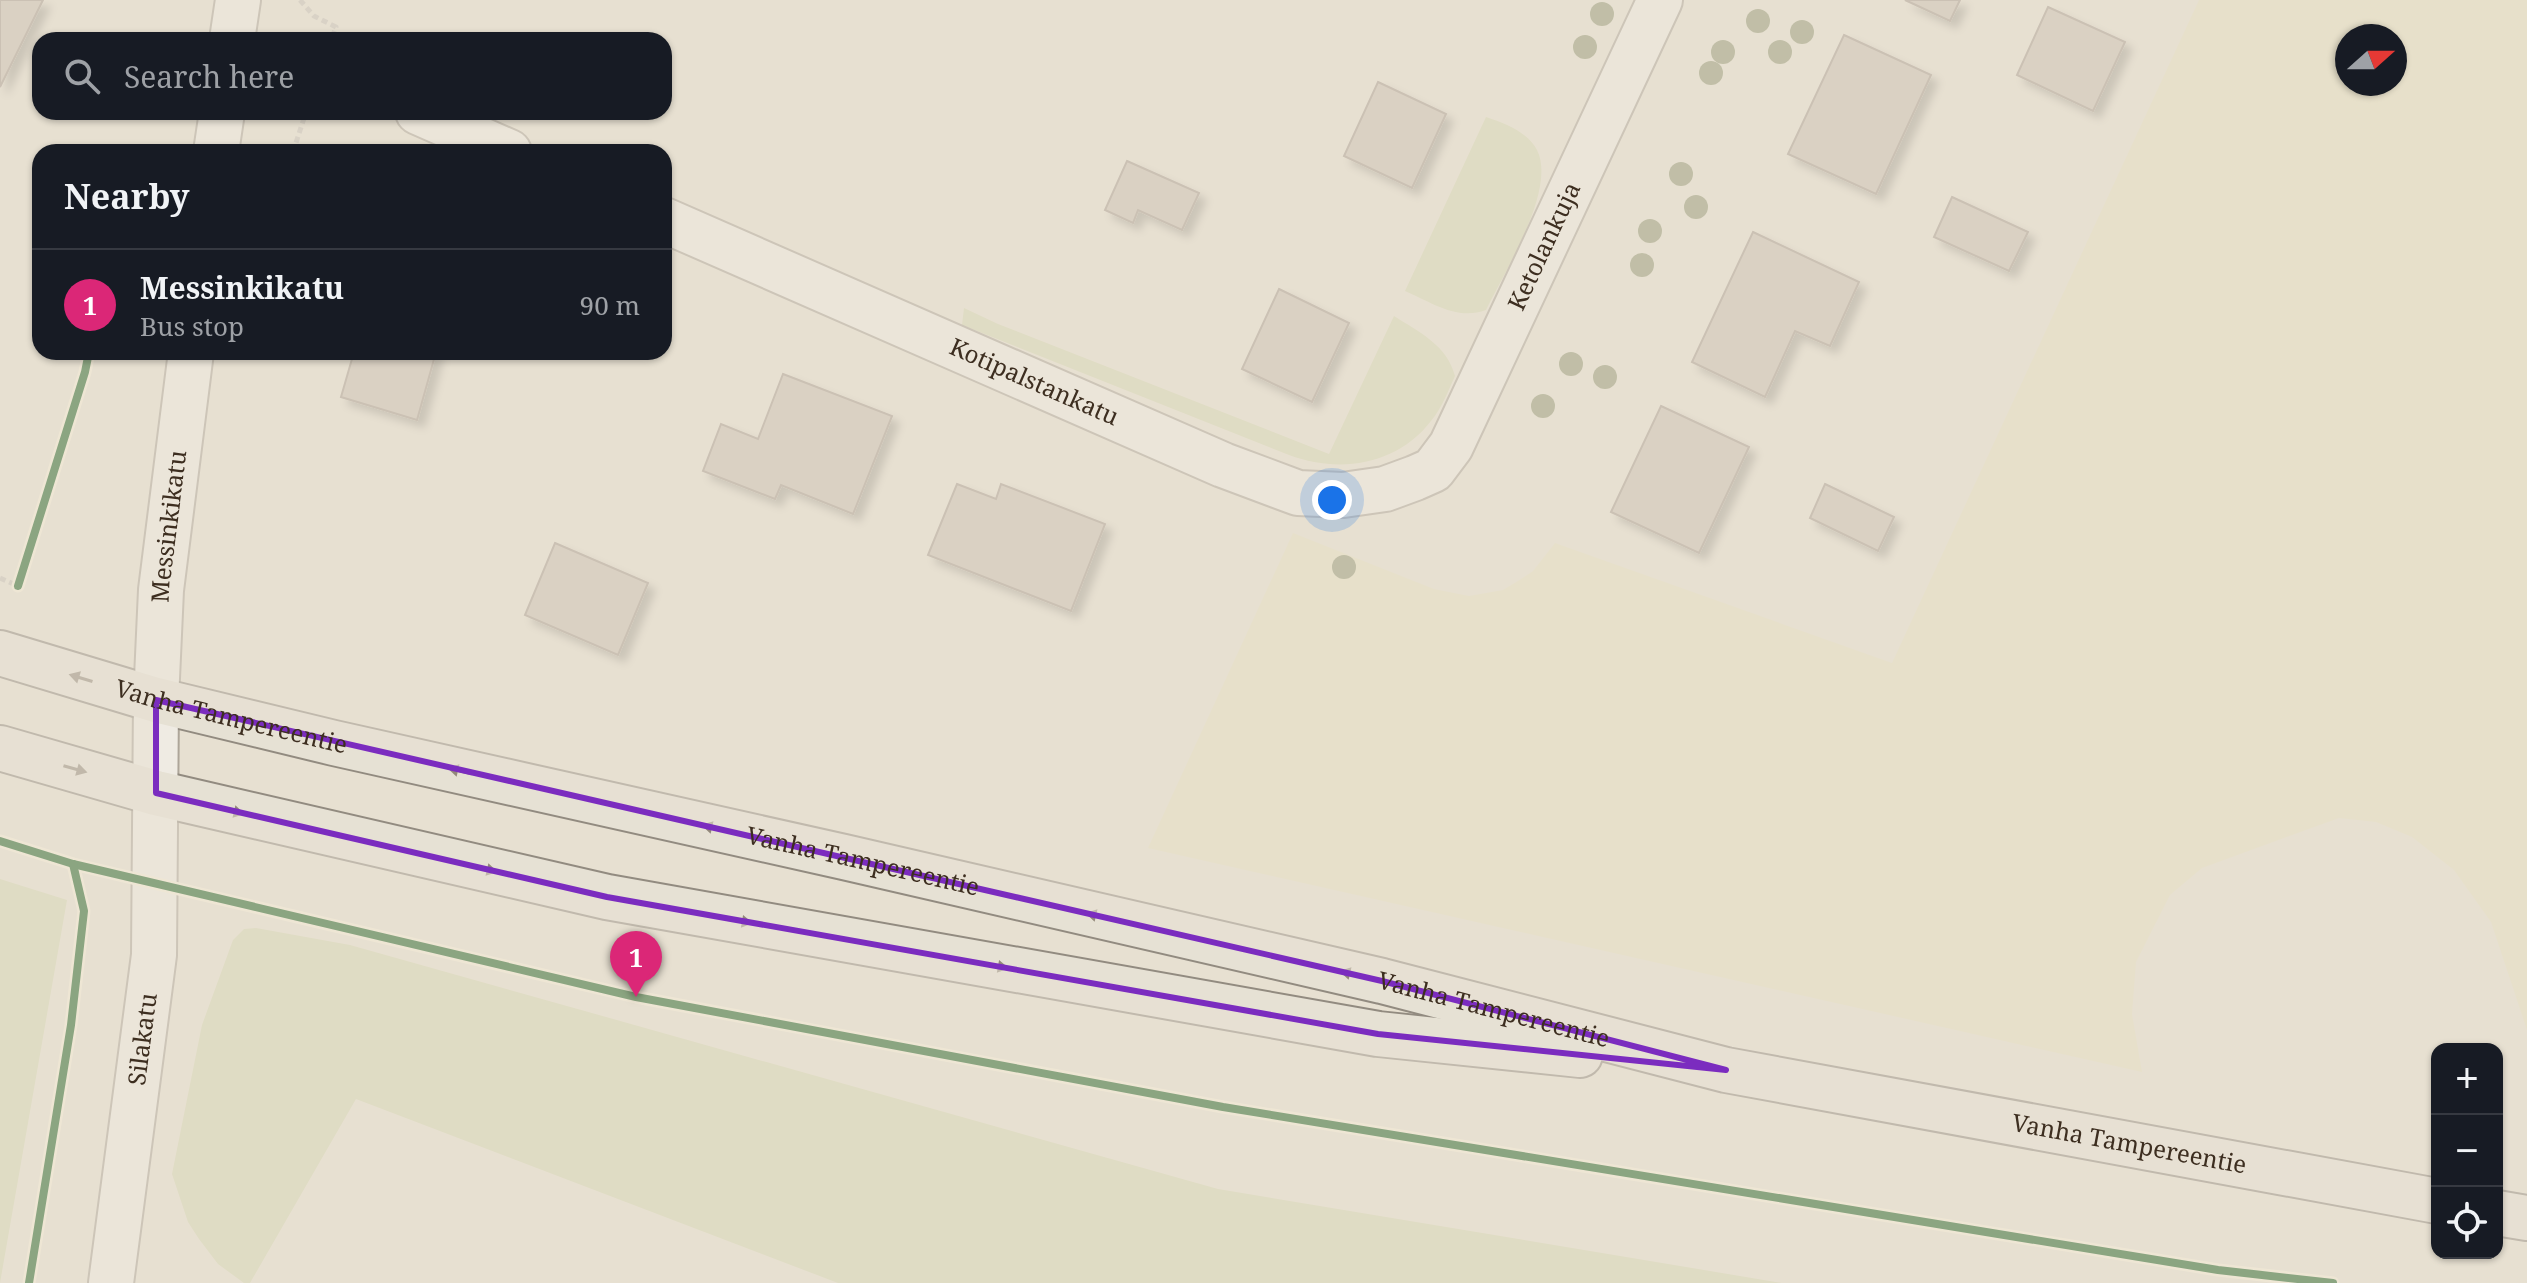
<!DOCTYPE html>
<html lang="en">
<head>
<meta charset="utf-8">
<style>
  body { margin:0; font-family:"Noto Serif",serif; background:#242831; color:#f1f3f6 }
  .controls { position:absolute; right:24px; bottom:24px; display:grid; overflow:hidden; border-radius:16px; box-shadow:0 2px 6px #0004 }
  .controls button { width:72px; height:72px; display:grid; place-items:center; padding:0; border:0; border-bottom:2px solid #363941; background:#171b24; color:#f1f3f6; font:40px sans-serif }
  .compass { position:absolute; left:2335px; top:24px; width:72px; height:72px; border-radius:50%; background:#171b24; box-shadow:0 2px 6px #0004; rotate:69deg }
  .you { position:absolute; left:1332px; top:500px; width:28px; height:28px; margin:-20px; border:6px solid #fff; border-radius:50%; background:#1a73e8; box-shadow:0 0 0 12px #1a73e833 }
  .badge { display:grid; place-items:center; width:52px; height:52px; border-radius:50%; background:#db2777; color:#fff; font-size:26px; font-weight:700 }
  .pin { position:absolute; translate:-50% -66px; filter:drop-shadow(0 2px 4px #0008) }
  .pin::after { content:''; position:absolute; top:42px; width:28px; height:24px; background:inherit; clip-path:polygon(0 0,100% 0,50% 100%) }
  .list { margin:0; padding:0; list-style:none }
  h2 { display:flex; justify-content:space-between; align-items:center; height:104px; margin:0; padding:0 32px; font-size:34px }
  h2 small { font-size:26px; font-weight:400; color:#9ea1a6 }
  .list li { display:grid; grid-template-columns:52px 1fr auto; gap:24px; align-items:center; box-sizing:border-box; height:112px; padding:0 32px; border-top:2px solid #363941 }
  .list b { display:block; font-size:30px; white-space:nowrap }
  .list p { margin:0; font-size:26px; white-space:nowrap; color:#9ea1a6 }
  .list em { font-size:26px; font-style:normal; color:#9ea1a6 }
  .icon { flex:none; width:44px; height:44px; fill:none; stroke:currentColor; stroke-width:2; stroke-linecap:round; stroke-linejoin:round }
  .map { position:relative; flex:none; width:2527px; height:1283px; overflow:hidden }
  .search { position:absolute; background:#171b24; box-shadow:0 2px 6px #0004; left:32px; top:32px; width:640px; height:88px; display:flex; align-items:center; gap:20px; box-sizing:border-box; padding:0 28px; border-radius:24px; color:#9ea1a6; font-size:30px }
  .panel { position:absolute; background:#171b24; box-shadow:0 2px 6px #0004; left:32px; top:144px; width:640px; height:216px; border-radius:24px }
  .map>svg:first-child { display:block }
  .farmland { fill:#e6dfc2; fill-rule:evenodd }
  .green { fill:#d6d7b3 }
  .building { fill:#cbbfb2; stroke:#a89c90; stroke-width:2; filter:url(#shadow) }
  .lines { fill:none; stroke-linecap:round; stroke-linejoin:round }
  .minor-casing { stroke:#ada599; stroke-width:48 }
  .major-casing { stroke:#928b80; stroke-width:48 }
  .path { stroke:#c8c2b9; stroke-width:5; stroke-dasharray:6 4; stroke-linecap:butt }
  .minor { stroke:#efebe3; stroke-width:44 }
  .major { stroke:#e6e1d4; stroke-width:44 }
  .cycleway-casing { stroke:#f7eed8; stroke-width:13 }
  .cycleway { stroke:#1b5e20; stroke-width:8 }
  .tree { fill:#929673 }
  .oneway { fill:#92887a }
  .marked { fill:none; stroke:#7b2cbf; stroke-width:6; stroke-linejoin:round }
  .labels { text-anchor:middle; stroke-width:6; stroke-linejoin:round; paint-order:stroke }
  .street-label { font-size:24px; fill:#3d2e20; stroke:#f7eed8 }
</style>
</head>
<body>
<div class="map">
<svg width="2527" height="1283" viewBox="0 0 2527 1283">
  <defs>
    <filter id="shadow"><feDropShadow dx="7" dy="7" stdDeviation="4" flood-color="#0004"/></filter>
  </defs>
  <rect width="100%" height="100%" fill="#e7e0d1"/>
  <!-- farmland -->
  <path class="farmland" d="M 2199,0 L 2527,0 L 2527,1030 L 2491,922 L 2454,870 L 2412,837 L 2376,822 L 2339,818 L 2202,868 L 2170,895 L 2136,962 L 2132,1014 L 2142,1072 L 1148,848 L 1293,533 L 1434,589 L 1469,596 L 1503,590 L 1518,581 L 1533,571 L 1555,543 L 1892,663 ZM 2347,36 L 2395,36 L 2395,84 L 2347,84 Z"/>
  <!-- green -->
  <g class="green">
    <path d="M 1486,117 C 1504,123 1528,132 1537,150 C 1557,189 1504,273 1486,310 C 1457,321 1431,302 1405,291 Z"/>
    <path d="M 964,308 L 998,324 L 1329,454 L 1394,316 C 1419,332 1447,345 1455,376 C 1448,391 1442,408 1431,421 C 1397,465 1340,474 1289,455 L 962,325 Z"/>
    <polygon points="0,879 67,900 0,1283"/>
    <polygon points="256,928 350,945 1218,1189 1782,1283 838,1283 356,1099 250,1283 244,1283 218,1264 199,1239 188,1222 172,1174 202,1025 233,940 244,929"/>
  </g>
  <!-- building -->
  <g class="building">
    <polygon points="0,0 43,0 0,87"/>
    <polygon points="1905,0 1960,0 1950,21"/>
    <polygon points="2048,7 2125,42 2093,111 2017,75"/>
    <polygon points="1844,35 1931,75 1876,194 1788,154"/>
    <polygon points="1378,82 1446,114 1412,188 1344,156"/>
    <polygon points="1127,161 1199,193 1182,230 1138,210 1133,223 1105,210"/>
    <polygon points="1952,197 2028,232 2009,271 1934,237"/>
    <polygon points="1753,232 1859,282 1830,346 1795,331 1765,397 1692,362"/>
    <polygon points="1279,289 1349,323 1312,402 1242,369"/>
    <polygon points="354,352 436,352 417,420 341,397"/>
    <polygon points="783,374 892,416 853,514 781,485 775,499 703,471 721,424 758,439"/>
    <polygon points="1661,406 1749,447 1699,553 1611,512"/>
    <polygon points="957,484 996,499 1001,484 1105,524 1071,611 928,555"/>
    <polygon points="1825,484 1894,517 1878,551 1810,518"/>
    <polygon points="555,543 648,583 618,655 525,615"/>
  </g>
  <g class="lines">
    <defs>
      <g id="minor">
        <polyline points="232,40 238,0"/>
        <polyline points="418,112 509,152"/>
        <polyline points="216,152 222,112"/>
        <path id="s1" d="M 664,220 L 1223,465 L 1298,493 L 1343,495 L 1385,489 L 1415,478 L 1433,470 L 1451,446 L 1660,0"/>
        <path id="s2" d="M 111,1283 L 154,955 L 156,700 L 161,590 L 191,352"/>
      </g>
      <g id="major">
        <path id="s3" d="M 0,653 L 156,700 L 334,743 L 844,857 L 1382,981 L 1726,1070 L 2437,1201"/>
        <polyline points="0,748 156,793 607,897 1378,1034 1580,1055"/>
        <polyline points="2497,1213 2527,1218"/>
      </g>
    </defs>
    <!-- minor casing -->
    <use href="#minor" class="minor-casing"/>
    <!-- major casing -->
    <use href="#major" class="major-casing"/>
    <!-- path -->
    <g class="path">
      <polyline points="300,0 314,16 336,27 331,40"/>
      <polyline points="293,152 306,112"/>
      <polyline points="0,578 18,586"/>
    </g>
    <!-- minor -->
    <use href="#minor" class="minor"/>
    <!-- major -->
    <use href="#major" class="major"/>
    <defs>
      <g id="cycleway">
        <polyline points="18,586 85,372 89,352"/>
        <polyline points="0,841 73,864 636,997 1223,1107 2218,1270 2333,1283"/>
        <polyline points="29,1283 71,1025 84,911 73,864"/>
      </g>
    </defs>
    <!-- cycleway casing -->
    <use href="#cycleway" class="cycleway-casing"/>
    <!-- cycleway -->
    <use href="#cycleway" class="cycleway"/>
  </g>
  <!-- trees -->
  <g class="tree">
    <circle cx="1602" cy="14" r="12"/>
    <circle cx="1758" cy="21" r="12"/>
    <circle cx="1802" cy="32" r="12"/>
    <circle cx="1585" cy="47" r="12"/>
    <circle cx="1723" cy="52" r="12"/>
    <circle cx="1780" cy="52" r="12"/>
    <circle cx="1711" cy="73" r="12"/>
    <circle cx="1681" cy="174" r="12"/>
    <circle cx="1696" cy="207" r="12"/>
    <circle cx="1650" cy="231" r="12"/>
    <circle cx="1642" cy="265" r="12"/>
    <circle cx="1571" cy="364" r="12"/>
    <circle cx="1605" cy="377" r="12"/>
    <circle cx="1543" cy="406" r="12"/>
    <circle cx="1344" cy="567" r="12"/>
  </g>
  <!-- one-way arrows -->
  <defs><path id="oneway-solid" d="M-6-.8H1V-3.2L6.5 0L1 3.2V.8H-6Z" transform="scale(2)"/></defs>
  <g class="oneway">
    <use href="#oneway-solid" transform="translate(81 678) rotate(-163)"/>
    <use href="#oneway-solid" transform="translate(75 769) rotate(16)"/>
    <use href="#oneway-solid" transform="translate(460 771) rotate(-167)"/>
    <use href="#oneway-solid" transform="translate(232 811) rotate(13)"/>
    <use href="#oneway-solid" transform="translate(714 828) rotate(-167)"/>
    <use href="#oneway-solid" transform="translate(485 869) rotate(13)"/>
    <use href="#oneway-solid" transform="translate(1098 916) rotate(-167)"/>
    <use href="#oneway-solid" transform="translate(740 921) rotate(10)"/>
    <use href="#oneway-solid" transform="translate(996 966) rotate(10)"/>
    <use href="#oneway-solid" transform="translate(1352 974) rotate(-167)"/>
  </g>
  <!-- marked area -->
  <path d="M0 0H2527V1283H0ZM 156,700 L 1382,981 L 1726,1070 L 1378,1034 L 607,897 L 156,793 Z" fill="#e7e0d1" fill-opacity=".55" fill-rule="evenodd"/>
  <path class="marked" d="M 156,700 L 1382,981 L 1726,1070 L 1378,1034 L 607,897 L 156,793 Z"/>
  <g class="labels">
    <!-- street labels -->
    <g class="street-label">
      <text dy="8" stroke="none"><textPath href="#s1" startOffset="1080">Ketolankuja</textPath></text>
      <text dy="8" stroke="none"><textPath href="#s1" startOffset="404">Kotipalstankatu</textPath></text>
      <text dy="8" stroke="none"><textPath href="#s2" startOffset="760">Messinkikatu</textPath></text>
      <text dy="8" stroke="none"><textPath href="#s3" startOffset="240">Vanha Tampereentie</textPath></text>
      <text dy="8" stroke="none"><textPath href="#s3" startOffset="888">Vanha Tampereentie</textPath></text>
      <text dy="8" stroke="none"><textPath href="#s3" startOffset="1536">Vanha Tampereentie</textPath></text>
      <text dy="8" stroke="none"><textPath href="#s2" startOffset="246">Silakatu</textPath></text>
      <text dy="8" stroke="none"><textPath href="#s3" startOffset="2186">Vanha Tampereentie</textPath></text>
    </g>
  </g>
</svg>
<div class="controls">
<button>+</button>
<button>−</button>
<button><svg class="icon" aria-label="locate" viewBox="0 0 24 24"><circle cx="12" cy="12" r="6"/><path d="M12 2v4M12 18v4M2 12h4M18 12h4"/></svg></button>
</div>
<svg class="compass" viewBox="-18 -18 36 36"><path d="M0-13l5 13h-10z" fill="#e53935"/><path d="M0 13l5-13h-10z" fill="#9ea1a6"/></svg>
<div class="you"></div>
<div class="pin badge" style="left:636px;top:997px">1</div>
<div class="search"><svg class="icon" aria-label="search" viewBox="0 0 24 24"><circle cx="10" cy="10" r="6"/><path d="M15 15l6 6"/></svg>Search here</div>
<section class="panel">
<h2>Nearby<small></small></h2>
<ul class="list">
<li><span class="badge">1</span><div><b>Messinkikatu</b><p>Bus stop</p></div><em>90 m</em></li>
</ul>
</section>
</div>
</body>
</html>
